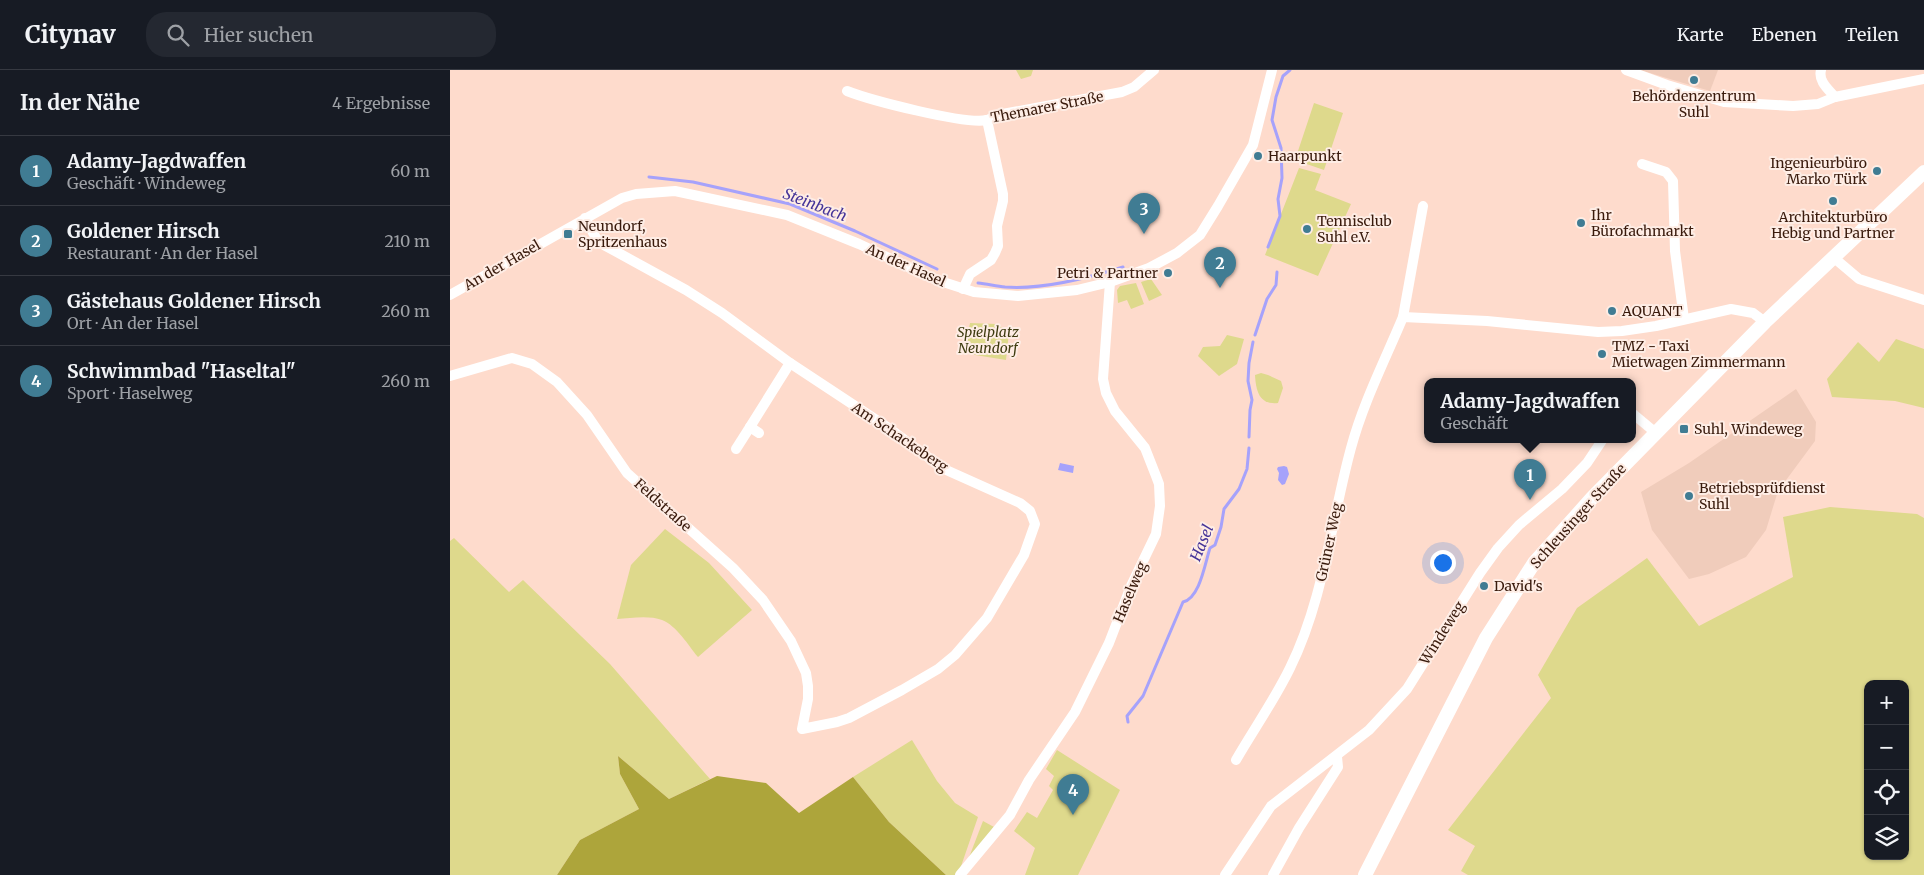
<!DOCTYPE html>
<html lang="de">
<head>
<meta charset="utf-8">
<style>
  body { margin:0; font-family:Merriweather,serif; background:#242831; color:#f1f3f6 }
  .controls { position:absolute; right:15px; bottom:15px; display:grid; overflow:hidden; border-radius:10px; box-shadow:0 1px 4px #0004 }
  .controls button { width:45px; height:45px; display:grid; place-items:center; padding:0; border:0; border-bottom:1px solid #363941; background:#171b24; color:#f1f3f6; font:25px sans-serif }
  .you { position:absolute; left:992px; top:492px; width:18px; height:18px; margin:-12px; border:4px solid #fff; border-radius:50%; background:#1a73e8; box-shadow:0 0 0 8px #1a73e833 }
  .badge { display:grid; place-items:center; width:32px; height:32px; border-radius:50%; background:#407c93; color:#fff; font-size:16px; font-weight:700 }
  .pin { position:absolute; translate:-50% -41px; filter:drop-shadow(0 1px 2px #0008) }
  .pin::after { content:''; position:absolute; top:26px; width:18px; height:15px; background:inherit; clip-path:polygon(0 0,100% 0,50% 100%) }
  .popup { position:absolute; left:974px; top:308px; width:212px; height:65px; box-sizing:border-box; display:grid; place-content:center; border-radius:10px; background:#171b24; filter:drop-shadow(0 1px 4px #0005); font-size:16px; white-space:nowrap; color:#9ea1a6 }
  .popup b { font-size:19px; color:#f1f3f6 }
  .popup::after { content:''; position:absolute; left:50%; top:100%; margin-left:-10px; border:10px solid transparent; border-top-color:#171b24 }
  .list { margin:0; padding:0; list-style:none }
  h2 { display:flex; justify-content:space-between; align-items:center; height:65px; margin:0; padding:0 20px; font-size:21px }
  h2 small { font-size:16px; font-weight:400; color:#9ea1a6 }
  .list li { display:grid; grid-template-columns:32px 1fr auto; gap:15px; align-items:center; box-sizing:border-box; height:70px; padding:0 20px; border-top:1px solid #363941 }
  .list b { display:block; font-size:19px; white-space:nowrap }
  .list p { margin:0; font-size:16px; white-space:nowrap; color:#9ea1a6 }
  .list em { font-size:16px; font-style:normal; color:#9ea1a6 }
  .icon { flex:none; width:28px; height:28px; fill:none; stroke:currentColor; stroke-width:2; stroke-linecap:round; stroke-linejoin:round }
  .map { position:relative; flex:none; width:1474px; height:805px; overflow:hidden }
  header { display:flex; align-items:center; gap:30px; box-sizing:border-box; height:70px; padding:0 25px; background:#171b24; border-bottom:1px solid #363941 }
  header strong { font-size:24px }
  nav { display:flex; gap:28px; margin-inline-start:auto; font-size:18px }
  .search { width:350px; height:45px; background:#242831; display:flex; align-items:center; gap:12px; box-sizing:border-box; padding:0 18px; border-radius:20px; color:#9ea1a6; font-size:19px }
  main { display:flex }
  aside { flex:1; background:#171b24 }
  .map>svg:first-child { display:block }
  .built { fill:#f0ccbb }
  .green { fill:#ded98c; fill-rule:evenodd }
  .forest { fill:#ada53b }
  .water { fill:#a6a2fb }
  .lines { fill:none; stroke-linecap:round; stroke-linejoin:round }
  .stream { stroke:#a6a2fb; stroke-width:3 }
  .street { stroke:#fff; stroke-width:10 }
  .secondary { stroke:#fff; stroke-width:14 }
  .poi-dot { fill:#407c93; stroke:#feede5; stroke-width:2 }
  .labels { text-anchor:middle; stroke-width:4; stroke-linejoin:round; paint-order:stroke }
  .poi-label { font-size:14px; fill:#391a0c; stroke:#feede5; text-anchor:start }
  .street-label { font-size:14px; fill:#391a0c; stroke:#feede5 }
  .park-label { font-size:14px; font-style:italic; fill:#3e3b0f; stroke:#feede5 }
  .water-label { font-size:15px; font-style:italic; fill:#453498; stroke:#feede5 }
</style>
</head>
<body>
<header>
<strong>Citynav</strong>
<div class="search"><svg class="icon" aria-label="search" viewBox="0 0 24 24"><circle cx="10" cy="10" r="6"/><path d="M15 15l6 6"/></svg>Hier suchen</div>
<nav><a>Karte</a><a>Ebenen</a><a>Teilen</a></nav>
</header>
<main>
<aside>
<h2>In der Nähe<small>4 Ergebnisse</small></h2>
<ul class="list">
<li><span class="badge">1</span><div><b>Adamy-Jagdwaffen</b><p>Geschäft · Windeweg</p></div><em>60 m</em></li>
<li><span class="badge">2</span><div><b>Goldener Hirsch</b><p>Restaurant · An der Hasel</p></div><em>210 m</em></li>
<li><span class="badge">3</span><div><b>Gästehaus Goldener Hirsch</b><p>Ort · An der Hasel</p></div><em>260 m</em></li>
<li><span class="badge">4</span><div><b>Schwimmbad &quot;Haseltal&quot;</b><p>Sport · Haselweg</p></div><em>260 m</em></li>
</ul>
</aside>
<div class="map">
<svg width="1474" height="805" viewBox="0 0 1474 805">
  <rect width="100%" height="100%" fill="#fedbcc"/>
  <!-- built -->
  <g class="built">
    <polygon points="1190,0 1268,0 1260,21"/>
    <polygon points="1346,319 1366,352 1365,371 1328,421 1316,460 1296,487 1259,504 1239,509 1202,460 1191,422 1239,393"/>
  </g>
  <!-- green -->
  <g class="green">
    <polygon points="566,0 583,0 581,6 571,9"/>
    <polygon points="864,33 893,43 874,100 845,90"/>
    <polygon points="849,98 871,104 865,120 901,134 868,206 815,185"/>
    <polygon points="701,209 712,225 699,231 691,212"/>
    <polygon points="686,213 694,234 681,239 677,230 668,233 667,220 670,216"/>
    <polygon points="520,253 546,254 559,262 556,290 525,285 515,277"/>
    <polygon points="777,265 794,269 787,294 769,306 748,286 753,277 770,276"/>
    <polygon points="1446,269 1474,279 1474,338 1445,331 1382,327 1377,309 1408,272 1429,292"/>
    <path d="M 811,303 L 818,305 L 831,311 L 833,318 L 828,333 C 809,335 806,321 805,305 Z"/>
    <path d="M 1380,437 L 1467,444 L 1474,448 L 1474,805 L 1018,805 L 1011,801 L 1025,776 L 998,760 L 1101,628 L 1088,605 L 1127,538 L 1197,488 L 1249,556 L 1343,507 L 1333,447 ZM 1418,614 L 1455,614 L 1455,786 L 1418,786 Z"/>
    <path d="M 215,459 L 259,493 L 302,540 L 248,587 C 238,575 227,556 212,550 C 199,545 181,548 167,549 L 181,495 Z"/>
    <polygon points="4,468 59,522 73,510 160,594 260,709 219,729 168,686 170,704 189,739 130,770 107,805 0,805 0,471"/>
    <polygon points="462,670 487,711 505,733 528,747 508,805 496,805 439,752 403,707"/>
    <polygon points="607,680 670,720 628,805 575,805 585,778 564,761 577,742 587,748 603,720 599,716 604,706 596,699"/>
    <polygon points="533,751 544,757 518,790"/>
  </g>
  <!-- forest -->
  <polygon class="forest" points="168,686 219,729 267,706 316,713 349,743 403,707 439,752 496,805 107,805 130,770 189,739 170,704"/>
  <!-- water -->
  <g class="water">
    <polygon points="610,393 624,396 623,403 608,400"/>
    <polygon points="834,396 837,397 839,404 835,414 832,415 828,410 829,403 827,399 828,397"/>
  </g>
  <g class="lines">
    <!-- stream -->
    <g class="stream">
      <polyline points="199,107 243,112 340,134 405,161 487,199"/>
      <polyline points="818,177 830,146 828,129 832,108 831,78 822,50 826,27 833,6 840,0"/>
      <path d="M 528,213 C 537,214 546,216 555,217 C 592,220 638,208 673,197"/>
      <polyline points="805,265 817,229 826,215 827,202"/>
      <polyline points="799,367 800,340 802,330 798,311 799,293 803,272"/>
      <path d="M 678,652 L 677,646 L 693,626 L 733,532 C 750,528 755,493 760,478 L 765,475 L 771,457 L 774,439 L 789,419 L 797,399 L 799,378"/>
    </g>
    <!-- street -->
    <g class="street">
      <polyline points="1176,0 1217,15 1274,32 1343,36 1368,34 1385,27 1474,9"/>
      <path d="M 1371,0 C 1368,11 1378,19 1385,27"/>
      <path d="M 397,21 C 420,30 515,55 537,50 C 540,49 544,46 547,45 L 672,22 L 684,17 L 704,0"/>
      <polyline points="1192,94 1216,102 1223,111 1225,181 1234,249"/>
      <polyline points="1383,187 1409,209 1474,230"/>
      <polyline points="513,219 520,204 541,190 545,183 548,176 547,156 553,131 553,124 537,50"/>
      <polyline points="0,225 172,128 186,124 225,121 337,145 409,174 484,209 524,222 568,226 627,220 660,212 699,198 727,183 750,165 768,136 803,75 822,0"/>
      <polyline points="953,247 973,136"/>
      <polyline points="0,306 62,288 82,294 107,312 137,345 177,403 283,498 313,530 341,571 356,603 358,616 358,629 352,659 387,652 399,648 452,620 488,599 505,585 537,548 574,485 585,454 580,441 570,433 494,399 440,359 340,293 272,243 236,220 154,175 146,168 135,148"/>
      <polyline points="1182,343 1206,363"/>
      <polyline points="309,363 300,357 340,293"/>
      <polyline points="286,379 300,357"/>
      <path d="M 786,690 C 804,659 825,629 840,598 C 874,529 881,451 901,378 C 913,333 935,290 953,247 L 1037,251 L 1148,262 L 1172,261 L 1206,256 L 1281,239 L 1303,243 L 1315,252"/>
      <polyline points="510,805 560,745 579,710 625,642 659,573 681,516 706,464 710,436 709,414 706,406 695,378 665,341 656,323 653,309 660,212"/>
      <polyline points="775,805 821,736 919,660 957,619 1030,503 1048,478 1069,455 1112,419 1137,393 1153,369"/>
      <polyline points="823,805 849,758 888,697 887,687"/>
    </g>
    <!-- secondary -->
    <polyline class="secondary" points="915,805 1036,568 1084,493 1142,428 1315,252 1474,102"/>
  </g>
  <!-- markers -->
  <g class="poi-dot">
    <circle cx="1244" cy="10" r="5"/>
    <circle cx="808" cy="86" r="5"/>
    <circle cx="1427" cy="101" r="5"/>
    <circle cx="1383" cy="131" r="5"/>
    <circle cx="1131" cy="153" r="5"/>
    <circle cx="857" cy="159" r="5"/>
    <rect x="113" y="159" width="10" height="10" rx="2.5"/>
    <circle cx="718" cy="203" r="5"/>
    <circle cx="1162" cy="241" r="5"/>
    <circle cx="1152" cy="284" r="5"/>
    <rect x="1229" y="354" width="10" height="10" rx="2.5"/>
    <circle cx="1239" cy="426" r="5"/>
    <circle cx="1034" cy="516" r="5"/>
  </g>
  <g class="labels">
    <!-- poi labels -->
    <g class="poi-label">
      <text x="1244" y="31" text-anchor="middle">Behördenzentrum<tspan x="1244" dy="16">Suhl</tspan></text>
      <text x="818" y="91">Haarpunkt</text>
      <text x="1417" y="98" text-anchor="end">Ingenieurbüro<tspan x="1417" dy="16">Marko Türk</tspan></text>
      <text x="1141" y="150">Ihr<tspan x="1141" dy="16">Bürofachmarkt</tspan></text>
      <text x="1383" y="152" text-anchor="middle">Architekturbüro<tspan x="1383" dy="16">Hebig und Partner</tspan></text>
      <text x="867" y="156">Tennisclub<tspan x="867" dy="16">Suhl e.V.</tspan></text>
      <text x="128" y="161">Neundorf,<tspan x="128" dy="16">Spritzenhaus</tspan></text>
      <text x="708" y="208" text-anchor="end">Petri &amp; Partner</text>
      <text x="1172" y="246">AQUANT</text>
      <text x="1162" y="281">TMZ - Taxi<tspan x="1162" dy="16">Mietwagen Zimmermann</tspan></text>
      <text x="1244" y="364">Suhl, Windeweg</text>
      <text x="1249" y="423">Betriebsprüfdienst<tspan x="1249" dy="16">Suhl</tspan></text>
      <text x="1044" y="521">David's</text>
    </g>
    <!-- street labels -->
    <g class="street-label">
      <text transform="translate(597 37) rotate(-11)" y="5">Themarer Straße</text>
      <text transform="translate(52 195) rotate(-30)" y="5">An der Hasel</text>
      <text transform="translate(456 195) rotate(24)" y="5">An der Hasel</text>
      <text transform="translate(450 367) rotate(34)" y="5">Am Schackeberg</text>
      <text transform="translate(213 435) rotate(42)" y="5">Feldstraße</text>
      <text transform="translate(1128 446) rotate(-48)" y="5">Schleusinger Straße</text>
      <text transform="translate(879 472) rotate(-78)" y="5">Grüner Weg</text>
      <text transform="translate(680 522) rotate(-67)" y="5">Haselweg</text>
      <text transform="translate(992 563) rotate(-58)" y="5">Windeweg</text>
    </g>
    <!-- park labels -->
    <g class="park-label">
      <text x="538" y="267">Spielplatz<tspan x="538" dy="16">Neundorf</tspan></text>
    </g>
    <!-- water labels -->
    <g class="water-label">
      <text transform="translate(365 135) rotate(21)" y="5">Steinbach</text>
      <text transform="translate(752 473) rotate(-68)" y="5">Hasel</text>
    </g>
  </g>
</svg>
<div class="controls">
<button>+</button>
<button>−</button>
<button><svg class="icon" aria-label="locate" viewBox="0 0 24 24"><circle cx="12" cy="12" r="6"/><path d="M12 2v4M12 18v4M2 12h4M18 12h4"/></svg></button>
<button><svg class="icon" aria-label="layers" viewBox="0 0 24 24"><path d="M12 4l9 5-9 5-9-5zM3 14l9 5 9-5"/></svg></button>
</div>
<div class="you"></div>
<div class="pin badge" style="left:1080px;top:430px">1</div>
<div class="popup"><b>Adamy-Jagdwaffen</b>Geschäft</div>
<div class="pin badge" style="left:770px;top:218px">2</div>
<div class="pin badge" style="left:694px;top:164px">3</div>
<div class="pin badge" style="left:623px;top:745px">4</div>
</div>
</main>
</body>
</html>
